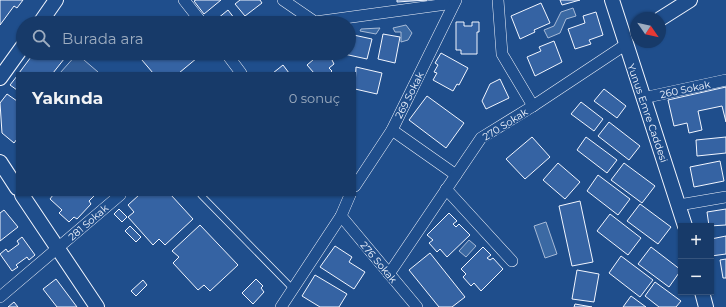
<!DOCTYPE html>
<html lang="tr">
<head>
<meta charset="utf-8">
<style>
  body { margin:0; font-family:Montserrat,sans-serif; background:#20416f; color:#f1f3f6 }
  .controls { position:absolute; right:12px; bottom:12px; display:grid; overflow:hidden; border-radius:0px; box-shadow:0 1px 3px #0004 }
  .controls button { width:36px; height:36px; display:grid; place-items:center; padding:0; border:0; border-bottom:1px solid #36547d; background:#173a69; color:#f1f3f6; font:20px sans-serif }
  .compass { position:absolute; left:630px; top:12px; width:36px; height:36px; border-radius:50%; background:#173a69; box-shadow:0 1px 3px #0004; rotate:124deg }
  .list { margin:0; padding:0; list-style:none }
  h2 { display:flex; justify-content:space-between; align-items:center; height:52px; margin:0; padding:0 16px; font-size:17px }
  h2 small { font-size:13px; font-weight:400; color:#9eadc0 }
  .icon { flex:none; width:22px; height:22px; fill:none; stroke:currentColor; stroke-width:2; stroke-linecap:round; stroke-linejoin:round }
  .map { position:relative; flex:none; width:726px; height:307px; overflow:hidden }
  .search { position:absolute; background:#173a69; box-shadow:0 1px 3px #0004; left:16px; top:16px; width:340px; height:44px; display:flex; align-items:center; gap:10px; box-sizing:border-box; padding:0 14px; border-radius:22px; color:#9eadc0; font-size:15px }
  .panel { position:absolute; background:#173a69; box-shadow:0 1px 3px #0004; left:16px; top:72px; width:340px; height:124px; border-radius:0px }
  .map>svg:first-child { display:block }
  .parking { fill:#305b95; stroke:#a8bbd7 }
  .water { fill:#3b69a3; stroke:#a8bbd7 }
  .building { fill:#3563a3; stroke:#f2f6ff }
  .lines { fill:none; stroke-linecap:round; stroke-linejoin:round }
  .service-casing { stroke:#f2f6ff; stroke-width:7 }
  .minor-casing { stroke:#f2f6ff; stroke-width:12 }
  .tertiary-casing { stroke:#f2f6ff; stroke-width:16 }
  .service { stroke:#1f4e8c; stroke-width:5.5 }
  .minor { stroke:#1f4e8c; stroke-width:11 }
  .tertiary { stroke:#1f4e8c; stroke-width:14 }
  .labels { text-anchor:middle; stroke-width:3; stroke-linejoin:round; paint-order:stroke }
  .street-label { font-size:10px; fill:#f2f6ff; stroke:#1f4e8c }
</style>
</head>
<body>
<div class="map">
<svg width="726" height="307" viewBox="0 0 726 307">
  <rect width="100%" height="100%" fill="#1f4e8c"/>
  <!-- parking -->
  <polygon class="parking" points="77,54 98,72 97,73 60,73"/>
  <!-- water -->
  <g class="water">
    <polygon points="573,8 576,16 566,19 560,33 548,38 544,30 554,26 561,12"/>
    <polygon points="406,25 412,33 408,40 401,42 401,32 395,32 393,28"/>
    <polygon points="380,28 376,34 360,31 361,29"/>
    <polygon points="546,222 557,254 545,258 534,226"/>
    <polygon points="469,240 476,246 466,257 459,251"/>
  </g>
  <!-- building -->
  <g class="building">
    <polygon points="0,0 23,0 17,8 14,6 0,25"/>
    <polygon points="196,0 221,0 204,14 194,1"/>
    <polygon points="240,0 260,0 262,3 245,16 235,4"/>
    <polygon points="397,0 427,0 397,2"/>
    <polygon points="560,0 580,0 562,5"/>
    <polygon points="541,3 550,23 534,30 535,32 520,39 511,16"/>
    <polygon points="228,10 238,23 212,23"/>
    <polygon points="596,12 603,35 589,40 591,44 575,49 568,29 585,23 583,16"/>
    <polygon points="456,22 464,22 464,26 472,26 472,22 479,22 479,32 477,32 477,54 461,54 461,50 456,50"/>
    <polygon points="349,34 372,39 367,59 344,54 349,53"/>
    <polygon points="383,34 400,37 395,63 378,59"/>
    <polygon points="554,41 562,62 535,76 527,57 541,51 539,47"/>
    <polygon points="34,53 67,53 68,54 53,73 19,73"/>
    <polygon points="136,53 193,53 197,58 179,73 153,73"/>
    <polygon points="319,53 340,53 332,60 334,64 329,68 332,71 330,73 314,73 307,65 320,54"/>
    <polygon points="441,53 468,68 459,85 457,84 453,91 433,80 437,73 434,72 438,65 435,63"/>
    <polygon points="283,65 289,73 273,73"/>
    <polygon points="356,67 382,73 377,94 355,89"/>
    <polygon points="17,76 17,90 10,85"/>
    <polygon points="500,79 509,98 486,109 482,101 490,84"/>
    <polygon points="726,87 726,122 722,106 698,111 702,130 689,133 687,123 674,126 668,100"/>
    <polygon points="604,89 626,106 617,118 594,101"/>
    <polygon points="7,94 17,101 17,139 14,143 2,133 0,103"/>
    <polygon points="427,96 464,123 446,148 409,120"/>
    <polygon points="581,102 603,119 594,131 571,114"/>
    <polygon points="609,122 640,146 629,160 598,136"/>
    <polygon points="532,137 550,157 525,179 506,159"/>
    <polygon points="586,137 617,160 607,173 577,150"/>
    <polygon points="726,137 726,153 697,156 696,140"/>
    <polygon points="720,161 724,181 694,187 690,167"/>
    <polygon points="558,163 580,182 565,199 543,180"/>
    <polygon points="624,163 655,186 642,203 611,180"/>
    <polygon points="598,175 630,199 618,215 587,191"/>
    <polygon points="53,195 95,195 89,201 91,204 77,219 74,217 69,222 59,213 62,210 50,199"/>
    <polygon points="139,195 171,195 193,219 165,245 159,239 153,245 128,217 134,212 128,205"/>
    <polygon points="580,201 593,262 572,266 559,206"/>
    <polygon points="640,204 671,227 658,244 627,221"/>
    <polygon points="119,209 127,217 122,222 114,214"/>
    <polygon points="726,209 726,225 709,226 707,212"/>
    <polygon points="4,210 18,227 0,241 0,213"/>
    <polygon points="449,213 457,221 453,224 456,227 459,224 470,235 447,257 440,249 437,252 429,243 433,240 427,235"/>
    <polygon points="610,214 641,238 628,255 597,231"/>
    <polygon points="200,225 238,265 210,291 204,285 198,290 173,263 179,257 172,251"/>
    <polygon points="130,226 141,237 136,242 125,231"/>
    <polygon points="726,236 726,254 711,256 711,239"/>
    <polygon points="22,237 35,255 29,260 27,257 16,265 18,267 12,271 0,254 6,249 8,252 19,244 17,241"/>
    <polygon points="335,246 352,257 349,262 365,272 354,289 320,267"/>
    <polygon points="483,247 491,255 487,258 490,260 493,258 503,269 481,291 474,283 471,286 463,277 466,274 461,269"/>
    <polygon points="651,247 681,270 669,287 638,264"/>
    <polygon points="430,253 465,297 452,307 439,307 409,270"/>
    <polygon points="621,256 653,280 640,297 609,273"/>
    <polygon points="726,259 726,278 723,278 720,260"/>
    <polygon points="577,270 599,274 594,302 572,299"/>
    <polygon points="315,275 347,294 339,307 320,307 302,296"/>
    <polygon points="56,279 77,307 57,307 43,289"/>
    <polygon points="256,279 263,286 261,288 264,292 253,304 242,293"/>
    <polygon points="143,280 147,285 136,296 131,291"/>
    <polygon points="655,282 681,301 676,307 659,307 645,296"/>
    <polygon points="631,296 646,307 623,307"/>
    <polygon points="14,302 18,307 8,307"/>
    <polygon points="575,304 592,307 574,307"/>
  </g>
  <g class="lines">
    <defs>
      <polyline id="service" points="201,195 293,289"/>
      <g id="minor">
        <polyline points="184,0 202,23"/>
        <polyline points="283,0 315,22 454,3"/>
        <polyline points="498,0 502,54 533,106"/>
        <polyline points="226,53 241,73"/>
        <polyline points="643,98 726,80"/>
        <polyline points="392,130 456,175"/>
        <polyline points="355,186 392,130 456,0"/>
        <polyline points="446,189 512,261"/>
        <polyline points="679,205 726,197"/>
        <polyline points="341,216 417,307"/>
        <polyline points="389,274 481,138 533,106 625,45"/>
        <polyline points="0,297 120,195"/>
        <polyline points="281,307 341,216 350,195"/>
      </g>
      <g id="tertiary">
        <polyline points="612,0 685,226"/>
        <polyline points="660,19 690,0"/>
        <polyline points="40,23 56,0"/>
        <polyline points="0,78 23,46"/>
        <polyline points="0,162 17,188"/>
        <polyline points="22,195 97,307"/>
        <polyline points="702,292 706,307"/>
      </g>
    </defs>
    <!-- service casing -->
    <use href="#service" class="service-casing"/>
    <!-- minor casing -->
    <use href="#minor" class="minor-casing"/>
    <!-- tertiary casing -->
    <use href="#tertiary" class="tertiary-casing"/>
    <!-- service -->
    <use href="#service" class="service"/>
    <!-- minor -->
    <use href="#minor" class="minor"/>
    <!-- tertiary -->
    <use href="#tertiary" class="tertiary"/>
  </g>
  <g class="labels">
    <!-- street labels -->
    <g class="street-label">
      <text transform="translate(685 89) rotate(-12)" y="4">260 Sokak</text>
      <text transform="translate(409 95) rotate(-63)" y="4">269 Sokak</text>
      <text transform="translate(648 113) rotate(71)" y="4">Yunus Emre Caddesi</text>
      <text transform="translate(505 124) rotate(-32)" y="4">270 Sokak</text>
      <text transform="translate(88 222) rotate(-41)" y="4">281 Sokak</text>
      <text transform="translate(379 262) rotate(50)" y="4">276 Sokak</text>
    </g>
  </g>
</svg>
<div class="controls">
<button>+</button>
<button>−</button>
</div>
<svg class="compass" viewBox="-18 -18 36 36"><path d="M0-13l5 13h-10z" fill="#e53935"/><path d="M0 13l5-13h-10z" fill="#9eadc0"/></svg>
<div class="search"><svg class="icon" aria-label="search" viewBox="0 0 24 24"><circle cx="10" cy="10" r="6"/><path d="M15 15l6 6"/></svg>Burada ara</div>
<section class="panel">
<h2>Yakında<small>0 sonuç</small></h2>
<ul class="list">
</ul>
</section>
</div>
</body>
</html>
